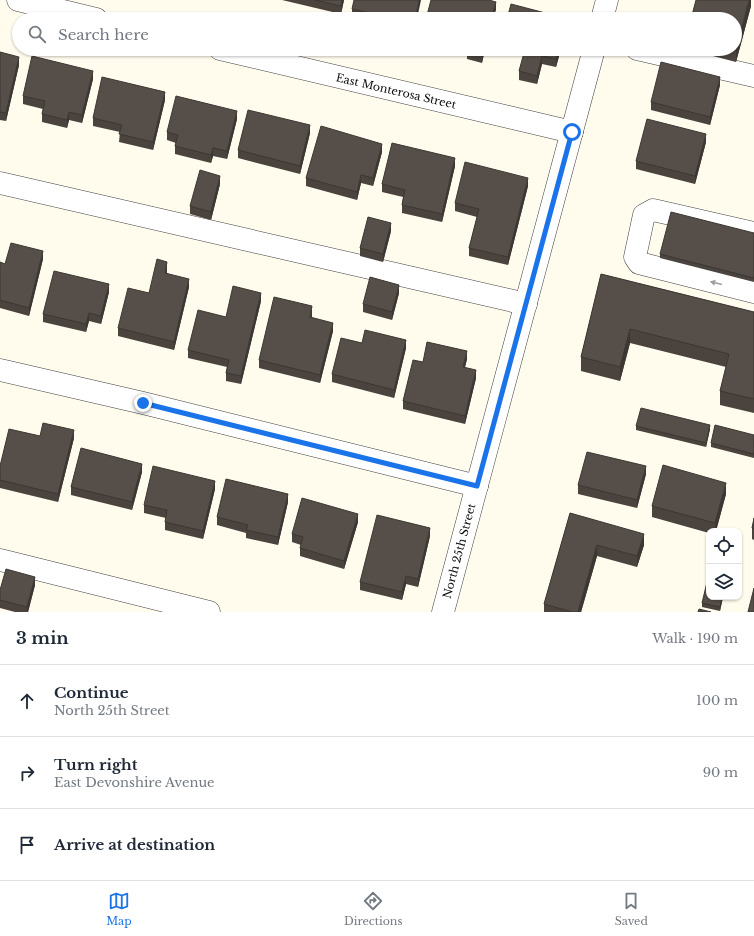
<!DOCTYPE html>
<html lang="en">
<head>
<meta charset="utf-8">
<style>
  body { margin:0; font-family:"Libre Baskerville",serif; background:#f2f2f3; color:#1f2937 }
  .controls { position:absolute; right:12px; bottom:12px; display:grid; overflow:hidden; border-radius:8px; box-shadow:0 1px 3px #0004 }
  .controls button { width:36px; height:36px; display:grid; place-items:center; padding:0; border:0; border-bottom:1px solid #e0e1e3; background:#fff; color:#1f2937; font:20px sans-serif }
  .stop { position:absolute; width:12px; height:12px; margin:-9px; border:3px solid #1a73e8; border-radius:50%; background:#fff }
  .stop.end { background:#1a73e8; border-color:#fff; box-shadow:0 1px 4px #0008 }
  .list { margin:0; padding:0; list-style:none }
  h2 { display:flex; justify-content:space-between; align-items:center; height:52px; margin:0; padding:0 16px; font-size:17px }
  h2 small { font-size:13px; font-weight:400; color:#747a83 }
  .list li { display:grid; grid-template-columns:26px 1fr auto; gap:12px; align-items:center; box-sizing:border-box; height:72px; padding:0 16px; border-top:1px solid #e0e1e3 }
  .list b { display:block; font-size:15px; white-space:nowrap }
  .list p { margin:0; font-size:13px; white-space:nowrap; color:#747a83 }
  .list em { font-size:13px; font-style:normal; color:#747a83 }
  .icon { flex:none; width:22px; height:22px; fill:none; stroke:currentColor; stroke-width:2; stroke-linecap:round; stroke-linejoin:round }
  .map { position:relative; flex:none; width:754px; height:612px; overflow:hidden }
  .search { position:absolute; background:#fff; box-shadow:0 1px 3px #0004; left:12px; right:12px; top:12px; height:44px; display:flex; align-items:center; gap:10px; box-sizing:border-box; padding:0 14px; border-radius:22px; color:#747a83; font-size:15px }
  .sheet { height:268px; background:#fff }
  nav { display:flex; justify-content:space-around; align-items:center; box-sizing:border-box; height:56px; border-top:1px solid #e0e1e3; background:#fff; font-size:11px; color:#747a83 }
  nav a { display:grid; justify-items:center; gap:2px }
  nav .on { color:#1a73e8 }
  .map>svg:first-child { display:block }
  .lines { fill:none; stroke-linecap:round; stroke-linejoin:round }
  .minor-casing { stroke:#404040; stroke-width:23 }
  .minor { stroke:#fff; stroke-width:22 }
  .wall { fill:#4a433e }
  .shaded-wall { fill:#3c3732 }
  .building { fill:#564e48; stroke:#3c3732 }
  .oneway { fill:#9e9e9e }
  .route { stroke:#1a73e8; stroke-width:5 }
  .labels { text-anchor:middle; stroke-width:4; stroke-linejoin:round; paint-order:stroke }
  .street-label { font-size:11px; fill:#0d0d0d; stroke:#fff }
</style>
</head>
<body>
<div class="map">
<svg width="754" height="612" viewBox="0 0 754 612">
  <rect width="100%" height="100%" fill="#fffbed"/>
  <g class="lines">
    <defs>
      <g id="minor">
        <polyline points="18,0 96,19"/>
        <polyline points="602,19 607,0"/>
        <polyline points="220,49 572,132"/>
        <polyline points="637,49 754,76"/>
        <polyline points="0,183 526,304"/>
        <polyline points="754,233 653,210 644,215 635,257 639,263 754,292"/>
        <polyline points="0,370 143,403 477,486"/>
        <polyline points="0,560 209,612"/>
        <polyline points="443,612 594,49"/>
      </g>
    </defs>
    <!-- minor casing -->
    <use href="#minor" class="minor-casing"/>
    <!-- minor -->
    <use href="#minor" class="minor"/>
  </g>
  <!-- wall -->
  <g class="wall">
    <polygon points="282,0 344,0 341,14"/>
    <polygon points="751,0 751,6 736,62 686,49 735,49"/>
    <polygon points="352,9 417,19 362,19 352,17"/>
    <polygon points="485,49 482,63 467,59 467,51"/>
    <polygon points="501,49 561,49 556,67 542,64 537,84 519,80 519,71 524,56 501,50"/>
    <polygon points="0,52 19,65 6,121 0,120"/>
    <polygon points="93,79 82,123 69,120 67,128 42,122 42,114 43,109 23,104 23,96"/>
    <polygon points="720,85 710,125 651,110 651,102"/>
    <polygon points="165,100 153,150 119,142 120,132 93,126 93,118"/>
    <polygon points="237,119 227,159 213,156 211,163 175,154 175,146 176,143 167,140 167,132"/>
    <polygon points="310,133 300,174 238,158 238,150"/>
    <polygon points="706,142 695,184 636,169 636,161"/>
    <polygon points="382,152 373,186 361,183 357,200 306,186 306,178"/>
    <polygon points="455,166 442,222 402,213 402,205 403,197 382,192 382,184"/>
    <polygon points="220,184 211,220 190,214 190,206"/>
    <polygon points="528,186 508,265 469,256 469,248 477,217 455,211 455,203"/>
    <polygon points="391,231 383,262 360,256 360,248"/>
    <polygon points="754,233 754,282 660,258 660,254"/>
    <polygon points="43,259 29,316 0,308 0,262 5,264"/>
    <polygon points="167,270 167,273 189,287 174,350 118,336 118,328 149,293"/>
    <polygon points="601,274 754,312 754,413 720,405 720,391 726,367 630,343 620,381 581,371 581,357"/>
    <polygon points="109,292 101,324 89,321 86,332 43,322 43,314"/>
    <polygon points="399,293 392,320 363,312 363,304"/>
    <polygon points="261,301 241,384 226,381 226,373 227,367 188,358 188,350"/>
    <polygon points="312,314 312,318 333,331 320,383 259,368 259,360"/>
    <polygon points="362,343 406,348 394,398 332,382 332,374"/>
    <polygon points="467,359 465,367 476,378 465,424 403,409 403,401 423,362"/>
    <polygon points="636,426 710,429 706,447 636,430"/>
    <polygon points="754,435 754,458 711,447 711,443"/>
    <polygon points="40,436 74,438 58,502 0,488 0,466"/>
    <polygon points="142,472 132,510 71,495 71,487"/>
    <polygon points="646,474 637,508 578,494 578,485"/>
    <polygon points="215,489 203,539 165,530 165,522 166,518 144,513 144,505"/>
    <polygon points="726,494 716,531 709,531 709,533 652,517 652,506"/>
    <polygon points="288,502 278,545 246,538 246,533 217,525 217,517"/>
    <polygon points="570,513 644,545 637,567 597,556 581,612 544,612 544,604"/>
    <polygon points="754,518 754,540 752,539 752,528"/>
    <polygon points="358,522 344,569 300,556 300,548 301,545 292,542 292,534"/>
    <polygon points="430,536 418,587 406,584 402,600 360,590 360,582"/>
    <polygon points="35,585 28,612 15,612 0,608 0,590"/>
    <polygon points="709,597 723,597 720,611 702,607 702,603"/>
  </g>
  <!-- shaded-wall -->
  <g class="shaded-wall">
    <polygon points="342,0 344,0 341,14 341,6"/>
    <polygon points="419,0 421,0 417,19 415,19"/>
    <polygon points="749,0 751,0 751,6 736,62 736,50"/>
    <polygon points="496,2 496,10 493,19 491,19"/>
    <polygon points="483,49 485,49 482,63 482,55"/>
    <polygon points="559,49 561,49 556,67 556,59"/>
    <polygon points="542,56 542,64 537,84 537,76"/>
    <polygon points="19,57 19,65 6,121 6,113"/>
    <polygon points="93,71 93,79 82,123 82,115"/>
    <polygon points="720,77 720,85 710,125 710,117"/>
    <polygon points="165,92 165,100 153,150 153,142"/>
    <polygon points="237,111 237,119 227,159 227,151"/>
    <polygon points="69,112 69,120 67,128 67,120"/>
    <polygon points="310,125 310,133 300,174 300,166"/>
    <polygon points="706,134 706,142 695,184 695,176"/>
    <polygon points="382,144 382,152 373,186 373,178"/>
    <polygon points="213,148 213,156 211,163 211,155"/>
    <polygon points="455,158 455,166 442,222 442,214"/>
    <polygon points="361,175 361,183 357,200 357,192"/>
    <polygon points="220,176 220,184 211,220 211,212"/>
    <polygon points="528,178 528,186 508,265 508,257"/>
    <polygon points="391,223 391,231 383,262 383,254"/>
    <polygon points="43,251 43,259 29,316 29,308"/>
    <polygon points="167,262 167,270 165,281 165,273"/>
    <polygon points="189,279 189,287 174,350 174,342"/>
    <polygon points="109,284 109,292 101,324 101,316"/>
    <polygon points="399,285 399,293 392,320 392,312"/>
    <polygon points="261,293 261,301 241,384 241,376"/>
    <polygon points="312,306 312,314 310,325 310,317"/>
    <polygon points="89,313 89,321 86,332 86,324"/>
    <polygon points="333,323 333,331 320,383 320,375"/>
    <polygon points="630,329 630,343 620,381 620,367"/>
    <polygon points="406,340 406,348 394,398 394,390"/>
    <polygon points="467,351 467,359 463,375 463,367"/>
    <polygon points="476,370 476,378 465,424 465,416"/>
    <polygon points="710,425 710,429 706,447 706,443"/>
    <polygon points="74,430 74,438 58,502 58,494"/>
    <polygon points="142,464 142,472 132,510 132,502"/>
    <polygon points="646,466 646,474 637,508 637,500"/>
    <polygon points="215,481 215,489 203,539 203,531"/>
    <polygon points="726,483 726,494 716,531 715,531 715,523"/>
    <polygon points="288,494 288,502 278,545 278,537"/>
    <polygon points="358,514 358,522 344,569 344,561"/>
    <polygon points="430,528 430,536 418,587 418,579"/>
    <polygon points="644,534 644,545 637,567 637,556"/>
    <polygon points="597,545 597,556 581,612 578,612"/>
    <polygon points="406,576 406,584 402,600 402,592"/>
    <polygon points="35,577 35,585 28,612 27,612 27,607"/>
    <polygon points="722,597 723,597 720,611 720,607"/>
  </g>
  <!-- building -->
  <g class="building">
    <polygon points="315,0 342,0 341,6"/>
    <polygon points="354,0 419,0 415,19 396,19 352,9"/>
    <polygon points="431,0 489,0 496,2 491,19 426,19"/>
    <polygon points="696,0 749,0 736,50 730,49 735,49 735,19 691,19"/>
    <polygon points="511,4 553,15 552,19 507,19"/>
    <polygon points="467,49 483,49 482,55 467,51"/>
    <polygon points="525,49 559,49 556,59 542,56 537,76 519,71"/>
    <polygon points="0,52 19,57 6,113 0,112"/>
    <polygon points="32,56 93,71 82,115 69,112 67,120 42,114 45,101 23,96"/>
    <polygon points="661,62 720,77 710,117 651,102"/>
    <polygon points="102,77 165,92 153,142 119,134 122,125 93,118"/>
    <polygon points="176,96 237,111 227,151 213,148 211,155 175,146 178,135 167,132"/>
    <polygon points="248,110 310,125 300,166 238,150"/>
    <polygon points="647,119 706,134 695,176 636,161"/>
    <polygon points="321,126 382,144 373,178 361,175 357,192 306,178"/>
    <polygon points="392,143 455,158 442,214 402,205 405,190 382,184"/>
    <polygon points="465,162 528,178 508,257 469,248 479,209 455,203"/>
    <polygon points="200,170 220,176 211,212 190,206"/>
    <polygon points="671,212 754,233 754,278 660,254"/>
    <polygon points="368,217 391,223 383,254 360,248"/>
    <polygon points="11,243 43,251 29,308 0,300 0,262 5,264"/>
    <polygon points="157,259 167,262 165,273 189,279 174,342 118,328 128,288 149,293"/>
    <polygon points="54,271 109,284 101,316 89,313 86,324 43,314"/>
    <polygon points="601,274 754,312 754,399 720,391 729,354 630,329 620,367 581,357"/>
    <polygon points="370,277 399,285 392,312 363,304"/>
    <polygon points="233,286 261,293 241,376 226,373 229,360 188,350 198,310 226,317"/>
    <polygon points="274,297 312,306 310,317 333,323 320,375 259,360"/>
    <polygon points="365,330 406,340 394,390 332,374 341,338 362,343"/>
    <polygon points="427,342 467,351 463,367 476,370 465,416 403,401 413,360 423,362"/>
    <polygon points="641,408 710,425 706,443 636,426"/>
    <polygon points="43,423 74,430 58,494 0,480 0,466 9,429 40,436"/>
    <polygon points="715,425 754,435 754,454 711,443"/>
    <polygon points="81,448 142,464 132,502 71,487"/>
    <polygon points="587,452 646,466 637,500 578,485"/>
    <polygon points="663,465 726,483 715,523 652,506"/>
    <polygon points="153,466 215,481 203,531 165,522 167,510 144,505"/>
    <polygon points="226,479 288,494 278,537 246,530 248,525 217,517"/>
    <polygon points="302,498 358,514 344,561 300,548 303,537 292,534"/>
    <polygon points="570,513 644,534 637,556 597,545 578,612 572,612 544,604"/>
    <polygon points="377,515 430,528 418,579 406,576 402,592 360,582"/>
    <polygon points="754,518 754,529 752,528"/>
    <polygon points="6,569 35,577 27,607 0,600 0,590"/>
    <polygon points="709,574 709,597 722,597 720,607 702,603"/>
    <polygon points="754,588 754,612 748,612"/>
    <polygon points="699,609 711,612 698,612"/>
  </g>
  <!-- one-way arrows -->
  <defs><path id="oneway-solid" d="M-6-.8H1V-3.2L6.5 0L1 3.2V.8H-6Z"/></defs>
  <use class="oneway" href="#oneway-solid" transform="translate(716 283) rotate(-166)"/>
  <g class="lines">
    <!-- route -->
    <polyline class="route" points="143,403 477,486 572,132"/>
  </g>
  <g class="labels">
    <!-- street labels -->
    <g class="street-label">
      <text transform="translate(396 91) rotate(13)" y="4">East Monterosa Street</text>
      <text transform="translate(459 551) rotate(-75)" y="4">North 25th Street</text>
    </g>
  </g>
</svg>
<div class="controls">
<button><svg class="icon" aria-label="locate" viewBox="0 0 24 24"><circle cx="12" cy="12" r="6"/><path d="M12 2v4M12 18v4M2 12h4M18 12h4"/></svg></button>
<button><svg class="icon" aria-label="layers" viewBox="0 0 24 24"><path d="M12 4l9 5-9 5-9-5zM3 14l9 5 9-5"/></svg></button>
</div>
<div class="stop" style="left:572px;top:132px"></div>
<div class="stop end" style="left:143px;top:403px"></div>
<div class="search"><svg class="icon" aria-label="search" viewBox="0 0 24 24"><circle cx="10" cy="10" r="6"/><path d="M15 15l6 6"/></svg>Search here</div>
</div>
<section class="sheet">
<h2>3 min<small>Walk · 190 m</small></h2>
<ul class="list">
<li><svg class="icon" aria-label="ahead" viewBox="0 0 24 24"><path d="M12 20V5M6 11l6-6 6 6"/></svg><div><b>Continue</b><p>North 25th Street</p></div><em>100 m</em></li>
<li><svg class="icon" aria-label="right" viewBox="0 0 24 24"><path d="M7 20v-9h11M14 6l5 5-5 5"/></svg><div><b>Turn right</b><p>East Devonshire Avenue</p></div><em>90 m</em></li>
<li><svg class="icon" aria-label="arrive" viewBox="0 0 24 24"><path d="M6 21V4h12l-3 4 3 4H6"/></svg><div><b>Arrive at destination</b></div></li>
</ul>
</section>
<nav>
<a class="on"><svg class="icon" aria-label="map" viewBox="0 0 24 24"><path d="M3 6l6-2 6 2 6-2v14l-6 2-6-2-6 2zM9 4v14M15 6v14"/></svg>Map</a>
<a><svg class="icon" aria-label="directions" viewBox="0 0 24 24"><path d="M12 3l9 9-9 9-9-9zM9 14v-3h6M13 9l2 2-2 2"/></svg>Directions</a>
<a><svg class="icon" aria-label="saved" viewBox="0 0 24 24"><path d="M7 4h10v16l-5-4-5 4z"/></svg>Saved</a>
</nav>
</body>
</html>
